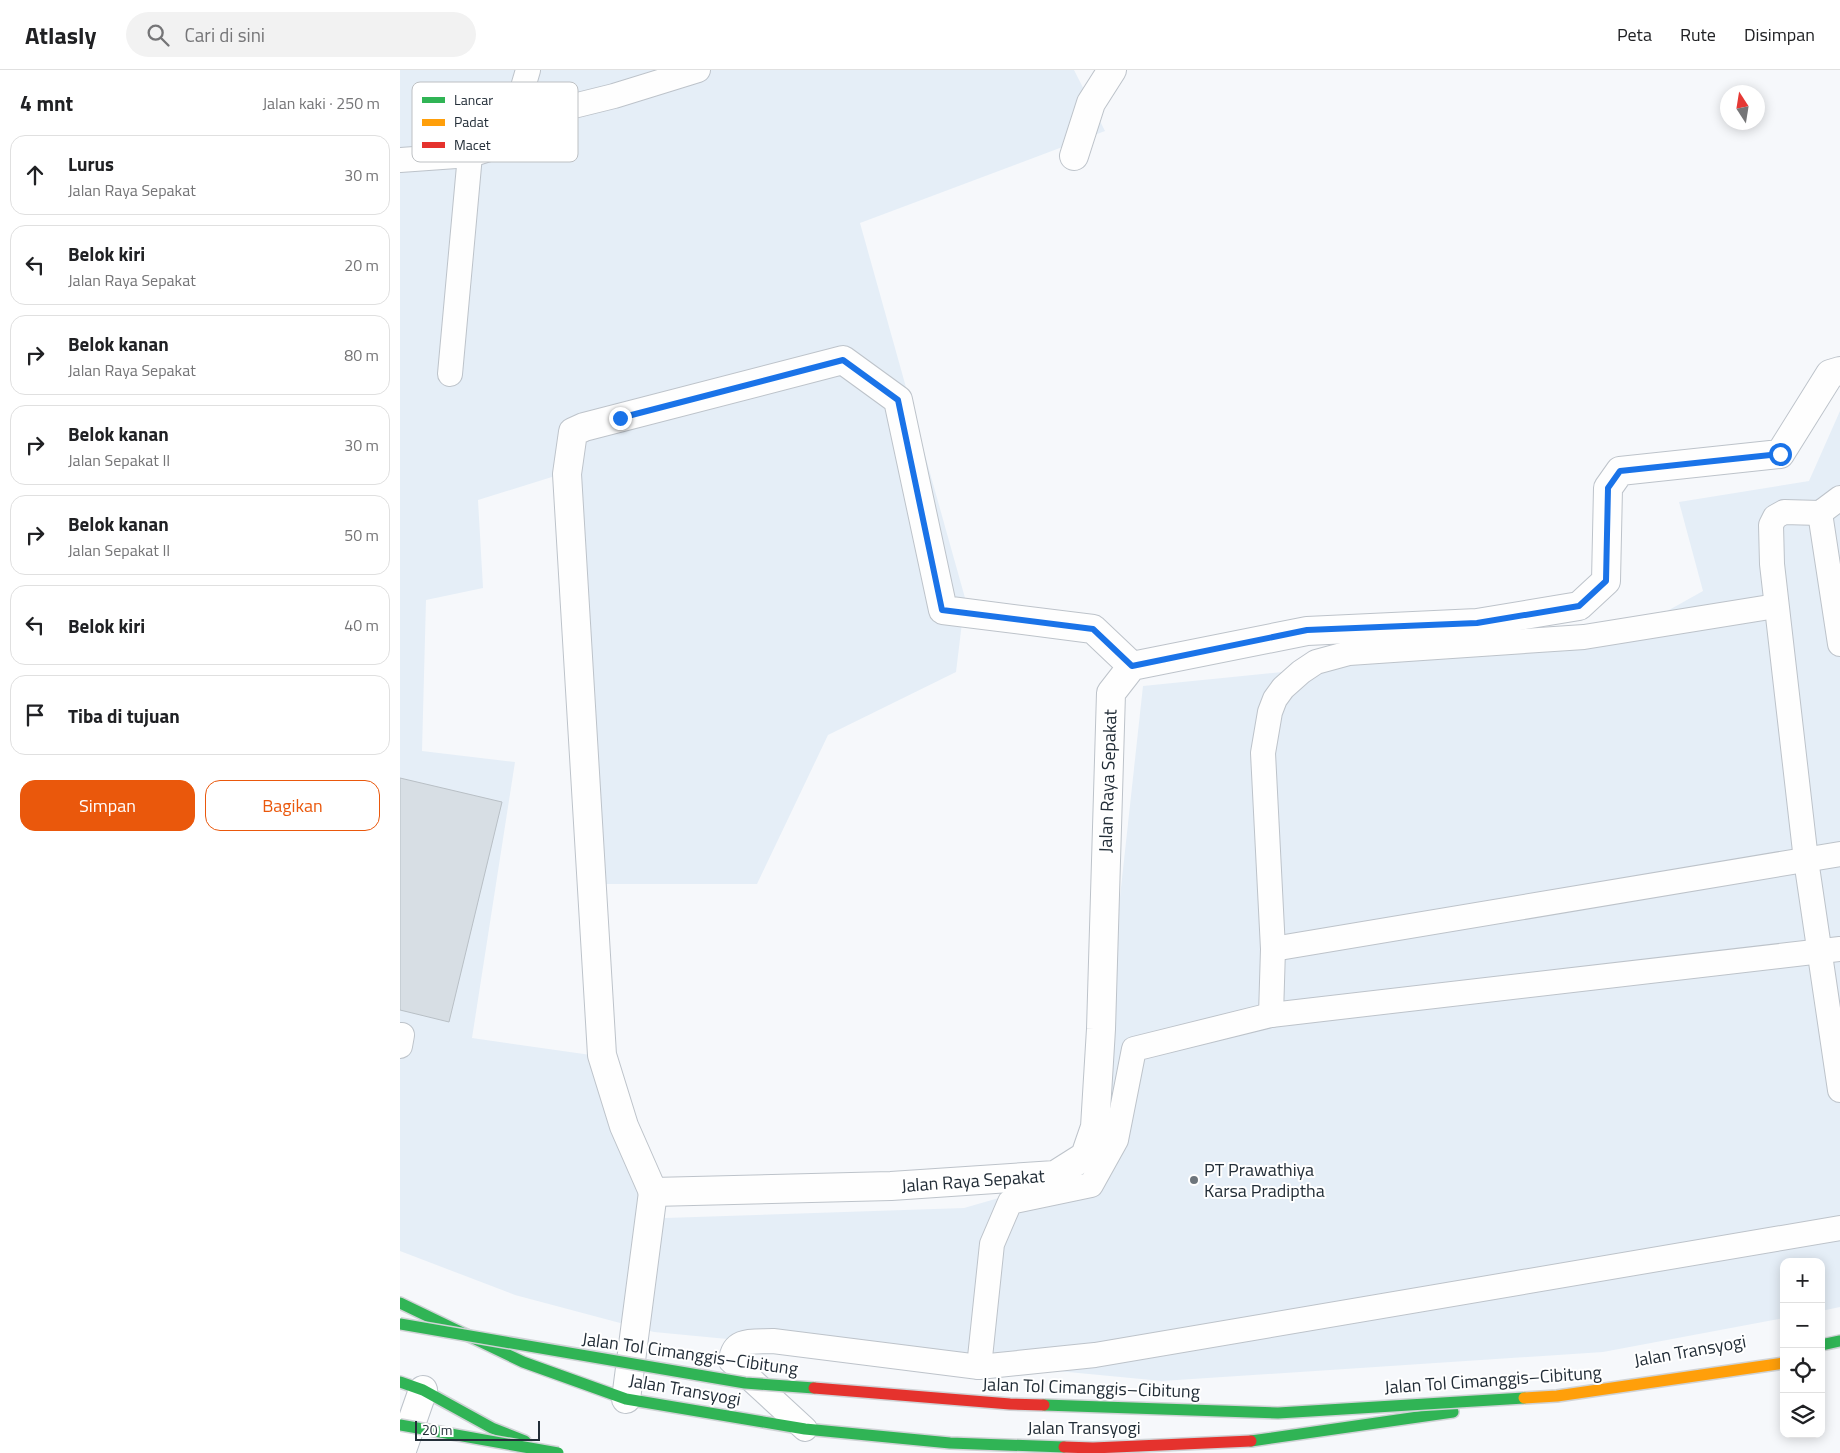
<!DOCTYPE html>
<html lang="id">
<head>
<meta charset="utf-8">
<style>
  body { margin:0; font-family:"Titillium Web",sans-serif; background:#f2f2f2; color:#202124 }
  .controls { position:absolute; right:15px; bottom:15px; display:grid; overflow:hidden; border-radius:10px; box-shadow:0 2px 12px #0003 }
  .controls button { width:45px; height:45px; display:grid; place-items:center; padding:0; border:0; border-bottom:1px solid #e0e0e0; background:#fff; color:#202124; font:25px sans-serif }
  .compass { position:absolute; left:1320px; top:15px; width:45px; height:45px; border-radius:50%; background:#fff; box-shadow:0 2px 12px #0003; rotate:348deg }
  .scale { position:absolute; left:15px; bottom:12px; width:125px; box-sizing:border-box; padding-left:5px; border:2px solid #232e38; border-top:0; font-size:14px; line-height:18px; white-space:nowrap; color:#232e38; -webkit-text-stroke:4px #fff; paint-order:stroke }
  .stop { position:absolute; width:15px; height:15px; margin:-11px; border:4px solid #1a73e8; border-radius:50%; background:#fff }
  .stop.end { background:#1a73e8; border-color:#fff; box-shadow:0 1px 5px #0008 }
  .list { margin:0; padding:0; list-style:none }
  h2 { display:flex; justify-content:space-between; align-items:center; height:65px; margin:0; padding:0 20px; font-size:21px }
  h2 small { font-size:16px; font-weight:400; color:#757577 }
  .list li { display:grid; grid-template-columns:32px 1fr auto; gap:15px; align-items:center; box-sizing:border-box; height:80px; margin:0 10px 10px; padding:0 10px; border:1px solid #e0e0e0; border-radius:15px }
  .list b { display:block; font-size:19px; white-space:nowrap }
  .list p { margin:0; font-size:16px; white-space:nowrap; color:#757577 }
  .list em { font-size:16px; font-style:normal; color:#757577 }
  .actions { display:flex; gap:10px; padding:15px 20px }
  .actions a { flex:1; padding:11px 0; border:1px solid #ea580c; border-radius:15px; text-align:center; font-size:18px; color:#ea580c }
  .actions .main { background:#ea580c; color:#fff }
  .icon { flex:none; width:28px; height:28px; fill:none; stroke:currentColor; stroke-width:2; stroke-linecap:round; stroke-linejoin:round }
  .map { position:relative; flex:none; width:1440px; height:1383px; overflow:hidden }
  header { display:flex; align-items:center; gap:30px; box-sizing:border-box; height:70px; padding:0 25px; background:#fff; border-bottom:1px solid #e0e0e0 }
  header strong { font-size:24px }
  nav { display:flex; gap:28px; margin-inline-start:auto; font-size:18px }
  .search { width:350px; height:45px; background:#f2f2f2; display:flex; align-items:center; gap:12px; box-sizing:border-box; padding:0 18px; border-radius:28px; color:#757577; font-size:19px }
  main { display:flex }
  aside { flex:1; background:#fff }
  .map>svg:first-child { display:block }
  .built { fill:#e5eef7 }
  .building { fill:#d7dee4; stroke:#b8bfc5 }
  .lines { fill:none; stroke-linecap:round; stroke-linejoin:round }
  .lane-casing { stroke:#bdc3ca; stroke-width:26 }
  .street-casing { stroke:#bdc3ca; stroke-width:30 }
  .fast-casing { stroke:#d0d3d6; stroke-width:14 }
  .jam-casing { stroke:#d0d3d6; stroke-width:14 }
  .lane { stroke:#fefefe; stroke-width:24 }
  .street { stroke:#fefefe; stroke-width:28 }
  .fast { stroke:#30b455; stroke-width:11 }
  .jam { stroke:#e5322d; stroke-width:11 }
  .fast-bridge-casing { stroke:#d0d3d6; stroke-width:14; stroke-linecap:butt }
  .slow-bridge-casing { stroke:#d0d3d6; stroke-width:14; stroke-linecap:butt }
  .jam-bridge-casing { stroke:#d0d3d6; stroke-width:14; stroke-linecap:butt }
  .fast-bridge { stroke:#30b455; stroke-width:11 }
  .slow-bridge { stroke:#ff9f0a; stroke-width:11 }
  .jam-bridge { stroke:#e5322d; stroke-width:11 }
  .route { stroke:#1a73e8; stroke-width:6 }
  .poi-dot { fill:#6d757c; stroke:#fff; stroke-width:2 }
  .labels { text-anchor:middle; stroke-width:4; stroke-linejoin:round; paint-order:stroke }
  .street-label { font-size:18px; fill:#232e38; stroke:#fff }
  .poi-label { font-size:18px; fill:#232e38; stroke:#fff; text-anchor:start }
  .key { fill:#fff; stroke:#bdc0c3; stroke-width:1 }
  .key-label { font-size:14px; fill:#232e38 }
</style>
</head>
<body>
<header>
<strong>Atlasly</strong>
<div class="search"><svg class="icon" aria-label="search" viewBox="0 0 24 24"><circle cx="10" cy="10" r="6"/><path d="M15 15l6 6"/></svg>Cari di sini</div>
<nav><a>Peta</a><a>Rute</a><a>Disimpan</a></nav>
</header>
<main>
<aside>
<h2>4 mnt<small>Jalan kaki · 250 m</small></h2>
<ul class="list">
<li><svg class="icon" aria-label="ahead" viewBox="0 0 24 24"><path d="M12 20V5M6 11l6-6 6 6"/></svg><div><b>Lurus</b><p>Jalan Raya Sepakat</p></div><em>30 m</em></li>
<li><svg class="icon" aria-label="left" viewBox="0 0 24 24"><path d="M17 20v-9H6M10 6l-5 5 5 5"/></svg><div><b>Belok kiri</b><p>Jalan Raya Sepakat</p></div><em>20 m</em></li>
<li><svg class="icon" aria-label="right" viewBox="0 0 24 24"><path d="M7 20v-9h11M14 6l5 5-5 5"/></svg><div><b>Belok kanan</b><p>Jalan Raya Sepakat</p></div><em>80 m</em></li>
<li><svg class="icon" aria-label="right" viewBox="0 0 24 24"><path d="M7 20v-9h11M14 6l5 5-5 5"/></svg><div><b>Belok kanan</b><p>Jalan Sepakat II</p></div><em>30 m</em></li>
<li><svg class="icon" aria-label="right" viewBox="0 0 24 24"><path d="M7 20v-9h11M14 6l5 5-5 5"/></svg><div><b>Belok kanan</b><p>Jalan Sepakat II</p></div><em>50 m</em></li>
<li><svg class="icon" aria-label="left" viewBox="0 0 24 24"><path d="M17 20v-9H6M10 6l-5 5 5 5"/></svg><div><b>Belok kiri</b></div><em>40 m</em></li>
<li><svg class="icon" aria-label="arrive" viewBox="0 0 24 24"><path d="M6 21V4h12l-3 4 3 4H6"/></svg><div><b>Tiba di tujuan</b></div></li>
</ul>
<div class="actions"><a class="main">Simpan</a><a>Bagikan</a></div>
</aside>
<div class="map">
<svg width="1440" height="1383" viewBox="0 0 1440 1383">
  <rect width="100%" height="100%" fill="#f6f8fb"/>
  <!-- built -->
  <polygon class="built" points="0,0 674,0 705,61 460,153 565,528 556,602 428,665 357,814 184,814 171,401 78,430 83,518 26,530 22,681 115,692 72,968 212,988 265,1148 564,1138 690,1102 743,616 1219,568 1303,521 1279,432 1409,411 1440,341 1440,1237 1421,1241 1421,1192 1384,1192 1384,1248 1203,1282 762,1311 254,1262 115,1225 0,1181"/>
  <!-- building -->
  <polygon class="building" points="0,708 102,732 49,952 0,940"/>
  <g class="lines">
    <defs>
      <g id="lane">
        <polyline points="113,51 214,26 298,0"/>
        <polyline points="0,90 70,85 89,79 108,61 113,51 128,0"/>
        <polyline points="50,304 70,85"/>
        <polyline points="1440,428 1420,443 1384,442 1375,447 1371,455 1372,494 1406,790 1440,1020"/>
        <polyline points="1420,443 1440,574"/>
        <polyline points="873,879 1440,784"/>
        <polyline points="871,945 873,879 863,683 870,642 875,629 883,618 901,602 916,592 949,583 1184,567 1376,536"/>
        <polyline points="0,965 2,965 0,976"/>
        <polyline points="579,1297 592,1174 610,1132 691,1115 716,1070 734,979 871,945 1440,879"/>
        <path d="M 405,1359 L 331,1291 C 333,1267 354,1272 373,1271 L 579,1297 L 695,1285 L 1440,1158"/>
      </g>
      <g id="street">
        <polyline points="674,86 691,33 712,0"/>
        <polyline points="253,1122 491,1116 655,1105 685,1086 695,1057 701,959 711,623 732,596 907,561 1077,553 1179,536 1206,511 1208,418 1220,401 1380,384 1430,304 1440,301"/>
        <polyline points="253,1122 224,1056 202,985 167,404 173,362 184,357 443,290 498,330 543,540 693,559 732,596"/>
        <polyline points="226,1329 253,1122"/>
        <polyline points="1,1383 23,1320"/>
      </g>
      <g id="fast">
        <polyline points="0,1233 123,1292 226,1329 405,1359 550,1373 664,1377"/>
        <polyline points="1421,1275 1440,1271"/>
        <polyline points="0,1312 23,1320 92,1358 125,1371"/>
        <polyline points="851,1371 1053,1342"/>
      </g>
      <polyline id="jam" points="664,1377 693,1378 851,1371"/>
    </defs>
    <!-- lane casing -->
    <use href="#lane" class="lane-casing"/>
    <!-- street casing -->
    <use href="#street" class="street-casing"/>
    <!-- fast casing -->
    <use href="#fast" class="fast-casing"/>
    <!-- jam casing -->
    <use href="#jam" class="jam-casing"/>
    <!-- lane -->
    <use href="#lane" class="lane"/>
    <!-- street -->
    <use href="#street" class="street"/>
    <!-- fast -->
    <use href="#fast" class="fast"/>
    <!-- jam -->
    <use href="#jam" class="jam"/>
    <defs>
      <g id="fast-bridge">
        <polyline points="0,1254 345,1313 414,1318"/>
        <polyline points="644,1335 878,1343 1124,1328"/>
        <polyline points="0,1355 158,1383"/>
      </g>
      <polyline id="slow-bridge" points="1124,1328 1157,1326 1384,1293"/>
      <polyline id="jam-bridge" points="414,1318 610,1334 644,1335"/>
    </defs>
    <!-- fast-bridge casing -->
    <use href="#fast-bridge" class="fast-bridge-casing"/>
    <!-- slow-bridge casing -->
    <use href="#slow-bridge" class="slow-bridge-casing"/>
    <!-- jam-bridge casing -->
    <use href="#jam-bridge" class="jam-bridge-casing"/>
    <!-- fast-bridge -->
    <use href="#fast-bridge" class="fast-bridge"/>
    <!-- slow-bridge -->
    <use href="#slow-bridge" class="slow-bridge"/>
    <!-- jam-bridge -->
    <use href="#jam-bridge" class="jam-bridge"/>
  </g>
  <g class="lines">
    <!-- route -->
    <polyline class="route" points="220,348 443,290 498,330 542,540 693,559 732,596 907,560 1077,553 1179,536 1206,511 1208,418 1220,401 1380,384"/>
  </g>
  <!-- markers -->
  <circle class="poi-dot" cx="794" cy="1110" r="5"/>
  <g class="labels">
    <!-- street labels -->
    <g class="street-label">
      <text transform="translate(708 711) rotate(-88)" y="6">Jalan Raya Sepakat</text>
      <text transform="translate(573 1111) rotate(-4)" y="6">Jalan Raya Sepakat</text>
      <text transform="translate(1290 1281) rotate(-10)" y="6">Jalan Transyogi</text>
      <text transform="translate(290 1284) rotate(8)" y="6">Jalan Tol Cimanggis–Cibitung</text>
      <text transform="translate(1093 1310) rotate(-4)" y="6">Jalan Tol Cimanggis–Cibitung</text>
      <text transform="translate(691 1318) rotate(2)" y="6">Jalan Tol Cimanggis–Cibitung</text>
      <text transform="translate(285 1320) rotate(10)" y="6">Jalan Transyogi</text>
      <text x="684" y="1364">Jalan Transyogi</text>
    </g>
    <!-- poi labels -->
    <g class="poi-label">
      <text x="804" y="1106">PT Prawathiya<tspan x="804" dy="21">Karsa Pradiptha</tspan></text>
    </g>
  </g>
  <!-- legend -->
  <rect x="12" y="12" width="166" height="80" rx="8" class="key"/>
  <rect x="22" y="27" width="23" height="6" fill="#30b455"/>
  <rect x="22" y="49" width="23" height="7" fill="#ff9f0a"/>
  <rect x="22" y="72" width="23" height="6" fill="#e5322d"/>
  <g class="key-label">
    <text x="54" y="35">Lancar</text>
    <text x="54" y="57">Padat</text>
    <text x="54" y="80">Macet</text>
  </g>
</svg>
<div class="controls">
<button>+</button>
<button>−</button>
<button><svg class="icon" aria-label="locate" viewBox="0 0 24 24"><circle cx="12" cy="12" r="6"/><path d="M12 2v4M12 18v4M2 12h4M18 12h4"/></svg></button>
<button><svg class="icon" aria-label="layers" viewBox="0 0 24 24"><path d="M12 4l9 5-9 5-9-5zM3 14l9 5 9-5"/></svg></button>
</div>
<svg class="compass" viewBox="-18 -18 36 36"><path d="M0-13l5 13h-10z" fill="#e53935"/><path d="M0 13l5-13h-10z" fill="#757577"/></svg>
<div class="scale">20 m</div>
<div class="stop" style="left:1380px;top:384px"></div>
<div class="stop end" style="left:220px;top:348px"></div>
</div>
</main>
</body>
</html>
